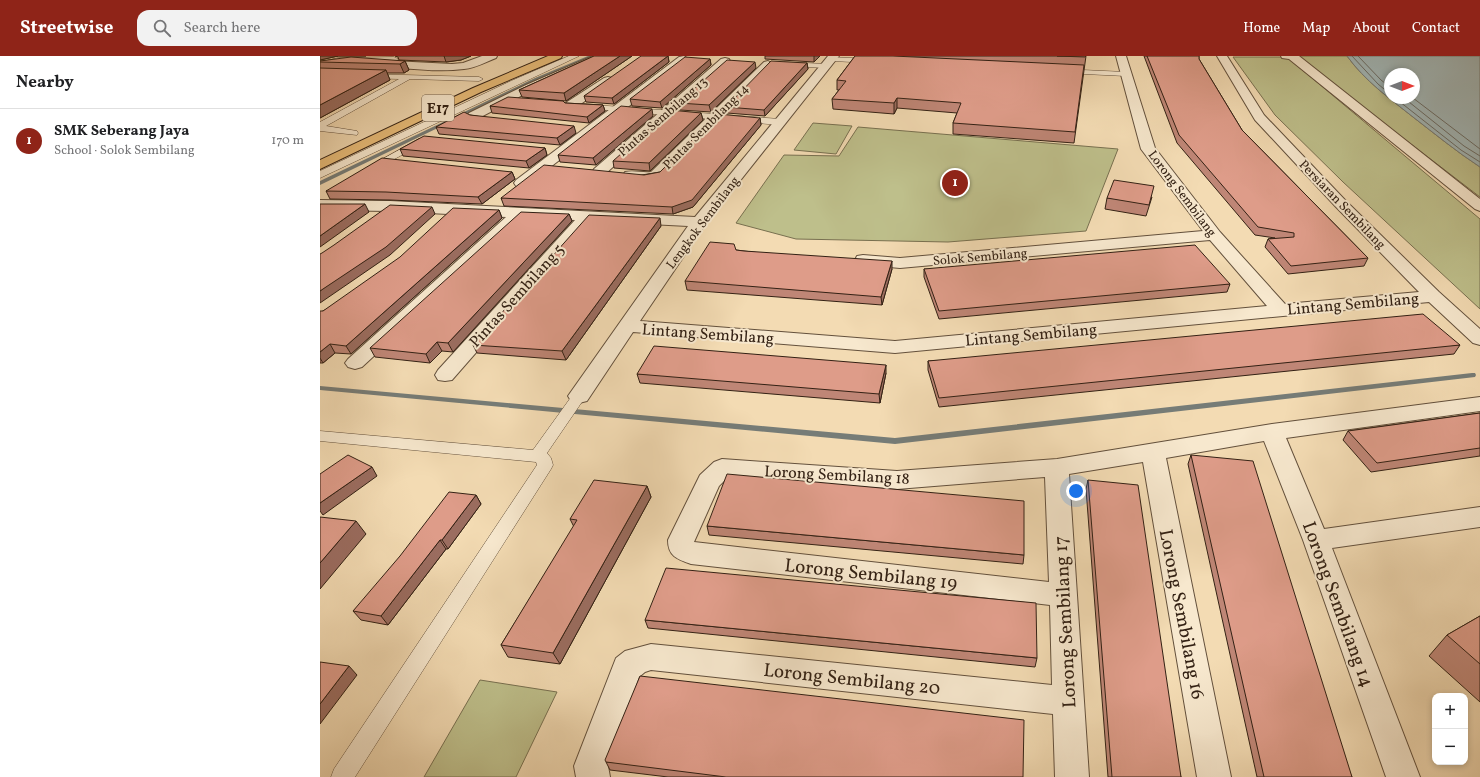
<!DOCTYPE html>
<html lang="en">
<head>
<meta charset="utf-8">
<style>
  body { margin:0; font-family:Vollkorn,serif; background:#f2f2f2; color:#202124 }
  .controls { position:absolute; right:12px; bottom:12px; display:grid; overflow:hidden; border-radius:8px; box-shadow:0 2px 6px #0003 }
  .controls button { width:36px; height:36px; display:grid; place-items:center; padding:0; border:0; border-bottom:1px solid #e0e0e0; background:#fff; color:#202124; font:20px sans-serif }
  .compass { position:absolute; left:1064px; top:12px; width:36px; height:36px; border-radius:50%; background:#fff; box-shadow:0 2px 6px #0003; rotate:90deg }
  .you { position:absolute; left:756px; top:435px; width:14px; height:14px; margin:-10px; border:3px solid #fff; border-radius:50%; background:#1a73e8; box-shadow:0 0 0 6px #1a73e833 }
  .badge { display:grid; place-items:center; width:26px; height:26px; border-radius:50%; background:#8f2418; color:#fff; font-size:13px; font-weight:700 }
  .pin { position:absolute; translate:-50% -50%; border:2px solid #fff; box-shadow:0 1px 4px #0006 }
  .list { margin:0; padding:0; list-style:none }
  h2 { display:flex; justify-content:space-between; align-items:center; height:52px; margin:0; padding:0 16px; font-size:17px }
  h2 small { font-size:13px; font-weight:400; color:#757577 }
  .list li { display:grid; grid-template-columns:26px 1fr auto; gap:12px; align-items:center; box-sizing:border-box; height:64px; padding:0 16px; border-top:1px solid #e0e0e0 }
  .list b { display:block; font-size:15px; white-space:nowrap }
  .list p { margin:0; font-size:13px; white-space:nowrap; color:#757577 }
  .list em { font-size:13px; font-style:normal; color:#757577 }
  .icon { flex:none; width:22px; height:22px; fill:none; stroke:currentColor; stroke-width:2; stroke-linecap:round; stroke-linejoin:round }
  .map { position:relative; flex:none; width:1160px; height:721px; overflow:hidden }
  header { display:flex; align-items:center; gap:24px; box-sizing:border-box; height:56px; padding:0 20px; background:#8f2418; color:#fff }
  header strong { font-size:19px }
  nav { display:flex; gap:22px; margin-inline-start:auto; font-size:14px }
  .search { width:280px; height:36px; background:#f2f2f2; display:flex; align-items:center; gap:10px; box-sizing:border-box; padding:0 14px; border-radius:12px; color:#757577; font-size:15px }
  main { display:flex }
  aside { flex:1; background:#fff }
  .map>svg:first-child { display:block }
  .green { fill:#bebf8b; stroke:#787050 }
  .water { fill:#a2b8b9; stroke:#767c77; fill-rule:evenodd }
  .lines { fill:none; stroke-linecap:round; stroke-linejoin:round }
  .shore { stroke:#6a6c66; stroke-width:1 }
  .stream { fill:#767c77; fill-rule:evenodd }
  .service-casing { stroke:#63503c; stroke-width:1 }
  .minor-casing { stroke:#63503c; stroke-width:2 }
  .motorway-casing { stroke:#332114; stroke-width:2 }
  .service { fill:#f7e8ce; fill-rule:evenodd }
  .minor { fill:#f7e8ce; fill-rule:evenodd }
  .motorway { fill:#eabe7a; fill-rule:evenodd }
  .wall { fill:#bf8676; stroke:#332114 }
  .shaded-wall { fill:#9b6d60; stroke:#332114 }
  .building { fill:#de9c89; stroke:#332114 }
  .labels { text-anchor:middle; stroke-width:4; stroke-linejoin:round; paint-order:stroke }
  .far-street-label { font-size:13px; fill:#332114; stroke:#f7e8ce }
  .shield { fill:#f7e8ce; stroke:#6e5d4c; stroke-width:1 }
  .shield-label { font-size:15px; font-weight:bold; fill:#332114 }
  .street-label { font-size:16px; fill:#332114; stroke:#f7e8ce }
  .near-street-label { font-size:19px; fill:#332114; stroke:#f7e8ce }
</style>
</head>
<body>
<header>
<strong>Streetwise</strong>
<div class="search"><svg class="icon" aria-label="search" viewBox="0 0 24 24"><circle cx="10" cy="10" r="6"/><path d="M15 15l6 6"/></svg>Search here</div>
<nav><a>Home</a><a>Map</a><a>About</a><a>Contact</a></nav>
</header>
<main>
<aside>
<h2>Nearby<small></small></h2>
<ul class="list">
<li><span class="badge">1</span><div><b>SMK Seberang Jaya</b><p>School · Solok Sembilang</p></div><em>170 m</em></li>
</ul>
</aside>
<div class="map">
<svg width="1160" height="721" viewBox="0 0 1160 721">
  <rect width="100%" height="100%" fill="#f3dbb3"/>
  <filter id="stains"><feTurbulence type="fractalNoise" baseFrequency=".005" numOctaves="4"/><feColorMatrix values="0 0 0 0 .2 0 0 0 0 .09 0 0 0 0 .02 0 0 0 .5 -.17"/></filter>
  <radialGradient id="worn" r=".72"><stop offset=".6" stop-color="#630" stop-opacity="0"/><stop offset="1" stop-color="#630" stop-opacity=".3"/></radialGradient>
  <!-- green -->
  <g class="green">
    <path d="M 976,0 L 1027,0 C 1045,25 1069,42 1093,61 C 1115,78 1137,96 1160,111 L 1160,141 Z"/>
    <polygon points="913,1 967,1 1160,163 1160,253 1023,126 955,59"/>
    <polygon points="493,67 532,70 516,98 474,94"/>
    <polygon points="538,71 798,93 766,175 628,186 476,183 416,167 464,99 519,100"/>
    <polygon points="160,624 237,636 196,721 104,721"/>
  </g>
  <!-- water -->
  <path class="water" d="M 1027,0 L 1160,0 L 1160,111 C 1137,96 1115,78 1093,61 C 1069,42 1045,25 1027,0 ZM 1070,18 L 1094,18 L 1094,42 L 1070,42 Z"/>
  <g class="lines">
    <!-- shore -->
    <g class="shore">
      <polyline points="1032,0 1058,28 1070,38"/>
      <polyline points="1038,0 1061,24 1070,31"/>
      <polyline points="1075,42 1141,94 1160,106"/>
      <polyline points="1084,42 1144,90 1160,100"/>
      <polyline points="1093,42 1160,93"/>
    </g>
    <!-- stream -->
    <g class="stream">
      <polygon points="268,0 273,0 217,24 0,129 0,125 215,22"/>
      <polygon points="1152,317 1155,317 1156,319 1155,321 575,388 0,334 0,330 575,382"/>
    </g>
    <defs>
      <g id="service">
        <polygon points="249,0 259,0 0,122 0,115 191,25"/>
        <polygon points="74,1 78,3 77,5 18,6 0,10 0,6 18,2"/>
        <polygon points="509,1 553,3 557,5 553,7 512,5 508,3"/>
        <polygon points="464,6 506,8 510,10 506,12 467,10 464,10"/>
        <polygon points="740,13 806,16 810,18 806,20 743,17 740,17"/>
        <polygon points="46,18 159,21 163,23 159,25 90,23 6,70 37,75 38,77 37,79 0,75 0,66 79,23 49,22 46,22"/>
        <polygon points="261,48 460,63 464,66 460,69 264,52 260,50"/>
        <polygon points="99,83 104,86 102,88 69,106 66,107 61,104"/>
        <polygon points="259,335 264,337 266,340 227,397 231,402 233,409 231,413 35,721 11,721 14,713 217,409 216,406 0,385 0,375 213,394 254,337"/>
      </g>
      <g id="minor">
        <path d="M 162,0 L 177,0 L 176,2 C 166,6 155,12 144,13 C 98,19 46,2 0,13 L 0,7 L 12,4 L 33,3 L 132,8 L 143,7 Z"/>
        <polygon points="273,0 287,0 286,2 214,33 157,63 149,63 147,60 149,57 206,29"/>
        <polygon points="364,0 368,3 367,5 206,130 201,131 196,130 194,127 196,124 359,1"/>
        <polygon points="508,0 519,0 385,169 320,265 575,285 947,250 890,184 580,212 537,208 535,204 537,200 543,199 580,202 883,175 821,93 796,0 806,0 835,92 900,176 965,248 1099,236 1016,151 935,64 897,0 907,0 944,59 1026,145 1119,236 1160,273 1160,289 1153,287 1109,246 575,297 313,276 267,345 259,347 251,345 248,340 368,170 271,165 132,324 125,325 118,324 115,319 118,314 255,164 203,162 42,311 35,313 28,311 25,307 28,303 186,161 70,155 0,154 0,144 70,145 375,161"/>
        <polygon points="961,0 979,0 1160,143 1160,155 1155,153 969,3 962,2"/>
        <polygon points="405,2 409,3 410,5 409,7 284,119 279,120 274,119 272,116 274,113 401,3"/>
        <path d="M 448,5 L 453,8 L 452,10 L 341,122 L 326,125 L 305,122 L 303,119 L 305,116 C 314,114 322,117 331,116 L 444,6 Z"/>
        <polygon points="288,21 292,22 294,24 292,26 255,52 247,52 245,49 247,46 284,22"/>
        <path d="M 1160,341 L 1160,355 L 966,382 L 1004,473 L 1160,451 L 1160,471 L 1012,492 L 1100,721 L 1066,721 L 983,484 L 944,385 L 846,402 L 911,721 L 877,721 L 823,406 L 749,418 L 769,721 L 735,721 L 733,658 L 331,614 L 325,616 L 319,621 L 288,710 L 290,721 L 256,721 L 254,710 L 296,602 L 305,595 L 331,588 L 732,629 L 730,549 L 371,508 C 357,503 348,500 348,484 L 380,419 L 394,406 L 402,403 L 577,415 L 737,403 L 952,368 ZM 408,421 L 577,433 L 725,421 L 729,526 L 374,486 L 399,430 Z"/>
      </g>
      <polygon id="motorway" points="228,0 242,0 241,2 161,36 0,113 0,104 153,32"/>
    </defs>
    <!-- service casing -->
    <use href="#service" class="service-casing"/>
    <!-- minor casing -->
    <use href="#minor" class="minor-casing"/>
    <!-- motorway casing -->
    <use href="#motorway" class="motorway-casing"/>
    <!-- service -->
    <use href="#service" class="service"/>
    <!-- minor -->
    <use href="#minor" class="minor"/>
    <!-- motorway -->
    <use href="#motorway" class="motorway"/>
  </g>
  <!-- wall -->
  <g class="wall">
    <polygon points="0,0 46,0 18,0 0,4"/>
    <polygon points="75,0 151,0 141,4 126,6 79,4 78,1"/>
    <polygon points="274,0 312,0 246,45 202,41 199,34"/>
    <polygon points="348,0 349,6 294,48 266,46 264,40"/>
    <polygon points="445,0 500,0 494,6 445,3"/>
    <polygon points="535,0 766,0 754,87 633,78 633,67 637,57 577,52 574,58 513,53 512,43 519,34 517,34 517,24"/>
    <polygon points="824,0 879,0 879,3 922,74 1048,202 1044,210 968,218 945,191 948,183 955,182 935,179 857,87"/>
    <polygon points="390,3 391,9 342,52 312,50 310,43"/>
    <polygon points="0,5 85,5 89,14 84,17 67,17 70,24 0,62"/>
    <polygon points="487,7 488,13 445,60 407,57 406,51"/>
    <polygon points="436,12 391,56 360,54 358,47"/>
    <polygon points="245,47 283,49 285,55 269,67 172,57 170,50"/>
    <polygon points="381,57 383,64 330,115 294,112 293,105"/>
    <polygon points="150,59 256,77 240,89 119,78 116,71"/>
    <polygon points="333,60 276,109 240,106 238,99"/>
    <polygon points="440,62 441,69 373,151 353,158 184,150 181,142 340,116"/>
    <polygon points="225,92 227,99 209,112 83,100 80,93"/>
    <polygon points="192,116 195,123 162,148 70,144 10,143 6,135"/>
    <polygon points="832,141 826,160 785,153 787,142"/>
    <polygon points="179,154 182,162 31,298 15,297 3,307 0,307 0,256 3,255"/>
    <polygon points="249,158 252,165 133,296 122,295 110,307 55,301 50,292"/>
    <polygon points="341,170 246,304 157,297 153,289"/>
    <polygon points="416,194 424,195 572,213 562,249 367,234 365,225"/>
    <polygon points="604,213 910,228 907,236 619,263 604,221"/>
    <polygon points="1140,289 1134,298 619,351 608,314 608,305"/>
    <polygon points="566,317 560,347 320,327 317,318"/>
    <polygon points="1160,357 1160,400 1051,416 1023,384 1028,375"/>
    <polygon points="871,399 1032,721 937,721 868,408"/>
    <polygon points="768,424 861,721 788,721 766,433"/>
    <polygon points="327,430 331,441 240,608 188,601 181,589 254,471 250,463"/>
    <polygon points="156,439 161,448 128,493 126,493 68,569 41,564 33,555"/>
    <polygon points="387,470 704,499 703,508 389,479"/>
    <polygon points="1160,560 1160,646 1109,600 1127,579"/>
    <polygon points="325,564 717,602 715,611 328,572"/>
    <polygon points="286,706 703,721 348,721 290,714"/>
  </g>
  <!-- shaded-wall -->
  <g class="shaded-wall">
    <polygon points="0,0 18,0 0,4"/>
    <polygon points="124,0 151,0 141,4 126,6"/>
    <polygon points="300,0 312,0 246,45 244,37"/>
    <polygon points="348,0 349,6 294,48 292,42"/>
    <polygon points="494,0 500,0 494,6"/>
    <polygon points="390,3 391,9 342,52 340,46"/>
    <polygon points="85,5 89,14 84,17 80,8"/>
    <polygon points="435,6 436,12 391,56 389,49"/>
    <polygon points="487,7 488,13 445,60 444,54"/>
    <polygon points="66,14 70,24 0,62 0,49"/>
    <polygon points="577,42 577,52 574,58 574,47"/>
    <polygon points="283,49 285,55 269,67 267,61"/>
    <polygon points="332,53 333,60 276,109 273,102"/>
    <polygon points="381,57 383,64 330,115 329,107"/>
    <polygon points="440,62 441,69 373,151 353,158 352,151"/>
    <polygon points="254,70 256,77 240,89 237,82"/>
    <polygon points="225,92 227,99 209,112 206,105"/>
    <polygon points="192,116 195,123 162,148 158,141"/>
    <polygon points="45,148 49,156 0,191 0,180"/>
    <polygon points="112,151 115,158 70,199 0,247 0,235"/>
    <polygon points="179,154 182,162 31,298 26,290"/>
    <polygon points="249,158 252,165 133,296 128,287"/>
    <polygon points="340,162 341,170 246,304 242,295"/>
    <polygon points="572,205 572,213 562,249 561,241"/>
    <polygon points="117,286 122,295 110,307 106,298"/>
    <polygon points="10,288 15,297 3,307 0,302 0,296"/>
    <polygon points="566,309 566,317 560,347 559,338"/>
    <polygon points="52,411 57,420 3,459 0,455 0,447"/>
    <polygon points="327,430 331,441 240,608 233,597"/>
    <polygon points="156,439 161,448 128,493 122,484"/>
    <polygon points="36,465 46,478 0,533 0,507"/>
    <polygon points="120,484 126,493 68,569 61,560"/>
    <polygon points="29,610 37,619 0,668 0,648"/>
  </g>
  <!-- building -->
  <g class="building">
    <polygon points="274,0 300,0 244,37 199,34"/>
    <polygon points="321,0 348,0 292,42 264,40"/>
    <polygon points="535,0 573,0 764,9 755,76 633,67 641,47 577,42 574,47 512,43 526,25 517,24"/>
    <polygon points="737,0 766,0 765,1"/>
    <polygon points="827,0 879,0 879,3 922,74 1048,202 971,210 948,183 974,181 974,177 938,171 859,79"/>
    <polygon points="31,1 85,5 80,8 0,6 0,5"/>
    <polygon points="365,1 390,3 340,46 310,43"/>
    <polygon points="407,4 435,6 389,49 358,47"/>
    <polygon points="451,5 487,7 444,54 406,51"/>
    <polygon points="0,12 66,14 0,49"/>
    <polygon points="188,41 243,45 245,47 283,49 267,61 170,50"/>
    <polygon points="301,50 332,53 273,102 238,99"/>
    <polygon points="350,54 381,57 329,107 293,105"/>
    <polygon points="144,56 150,59 254,70 237,82 116,71"/>
    <polygon points="398,58 440,62 372,144 352,151 181,142 224,109 324,119 340,116"/>
    <polygon points="104,80 225,92 206,105 80,93"/>
    <polygon points="62,102 192,116 158,141 66,136 6,135"/>
    <polygon points="794,124 834,130 829,149 787,142"/>
    <polygon points="0,148 45,148 0,180"/>
    <polygon points="70,149 112,151 66,191 0,235 0,198 2,197 14,189"/>
    <polygon points="133,152 179,154 26,290 10,288 0,296 0,255 3,255 80,201"/>
    <polygon points="201,156 249,158 128,287 117,286 106,298 50,292"/>
    <polygon points="269,159 340,162 242,295 153,289"/>
    <polygon points="390,186 414,188 416,194 424,195 572,205 561,241 365,225"/>
    <polygon points="875,189 910,228 619,255 604,213"/>
    <polygon points="1103,258 1140,289 619,342 608,305"/>
    <polygon points="334,290 566,309 559,338 317,318"/>
    <polygon points="1160,357 1160,392 1057,407 1028,375"/>
    <polygon points="28,399 52,411 0,447 0,418"/>
    <polygon points="871,399 933,405 1032,721 944,721"/>
    <polygon points="407,418 704,445 704,499 387,470"/>
    <polygon points="274,424 327,430 233,597 181,589 257,464 250,463"/>
    <polygon points="768,424 818,429 861,721 792,721"/>
    <polygon points="129,436 156,439 122,484 120,484 61,560 33,555 80,500"/>
    <polygon points="0,461 36,465 0,507"/>
    <polygon points="346,512 716,547 717,602 325,564"/>
    <polygon points="1160,560 1160,608 1127,579"/>
    <polygon points="0,606 29,610 0,648"/>
    <polygon points="320,620 704,664 703,721 406,721 286,706 285,704"/>
  </g>
  <g class="labels">
    <!-- far-street labels -->
    <g class="far-street-label">
      <text transform="translate(342 60) rotate(-41)" y="5">Pintas Sembilang 13</text>
      <text transform="translate(385 70) rotate(-45)" y="5">Pintas Sembilang 14</text>
      <text transform="translate(863 137) rotate(53)" y="5">Lorong Sembilang</text>
      <text transform="translate(1023 148) rotate(46)" y="5">Persiaran Sembilang</text>
      <text transform="translate(382 166) rotate(-53)" y="5">Lengkok Sembilang</text>
      <text transform="translate(660 200) rotate(-5)" y="5">Solok Sembilang</text>
    </g>
    <!-- shield labels -->
    <rect class="shield" x="102" y="39" width="32" height="26" rx="3"/>
    <g class="shield-label">
      <text x="118" y="57">E17</text>
    </g>
    <!-- street labels -->
    <g class="street-label">
      <text transform="translate(196 239) rotate(-48)" y="6">Pintas Sembilang 5</text>
      <text transform="translate(1033 247) rotate(-5)" y="6">Lintang Sembilang</text>
      <text transform="translate(388 277) rotate(4)" y="6">Lintang Sembilang</text>
      <text transform="translate(711 278) rotate(-5)" y="6">Lintang Sembilang</text>
      <text transform="translate(517 418) rotate(3)" y="6">Lorong Sembilang 18</text>
    </g>
    <!-- near-street labels -->
    <g class="near-street-label">
      <text transform="translate(551 517) rotate(6)" y="7">Lorong Sembilang 19</text>
      <text transform="translate(1019 548) rotate(70)" y="7">Lorong Sembilang 14</text>
      <text transform="translate(863 558) rotate(79)" y="7">Lorong Sembilang 16</text>
      <text transform="translate(744 566) rotate(-93)" y="7">Lorong Sembilang 17</text>
      <text transform="translate(532 622) rotate(6)" y="7">Lorong Sembilang 20</text>
    </g>
  </g>
  <rect width="100%" height="100%" filter="url(#stains)"/>
  <rect width="100%" height="100%" fill="url(#worn)"/>
</svg>
<div class="controls">
<button>+</button>
<button>−</button>
</div>
<svg class="compass" viewBox="-18 -18 36 36"><path d="M0-13l5 13h-10z" fill="#e53935"/><path d="M0 13l5-13h-10z" fill="#757577"/></svg>
<div class="you"></div>
<div class="pin badge" style="left:635px;top:127px">1</div>
</div>
</main>
</body>
</html>
